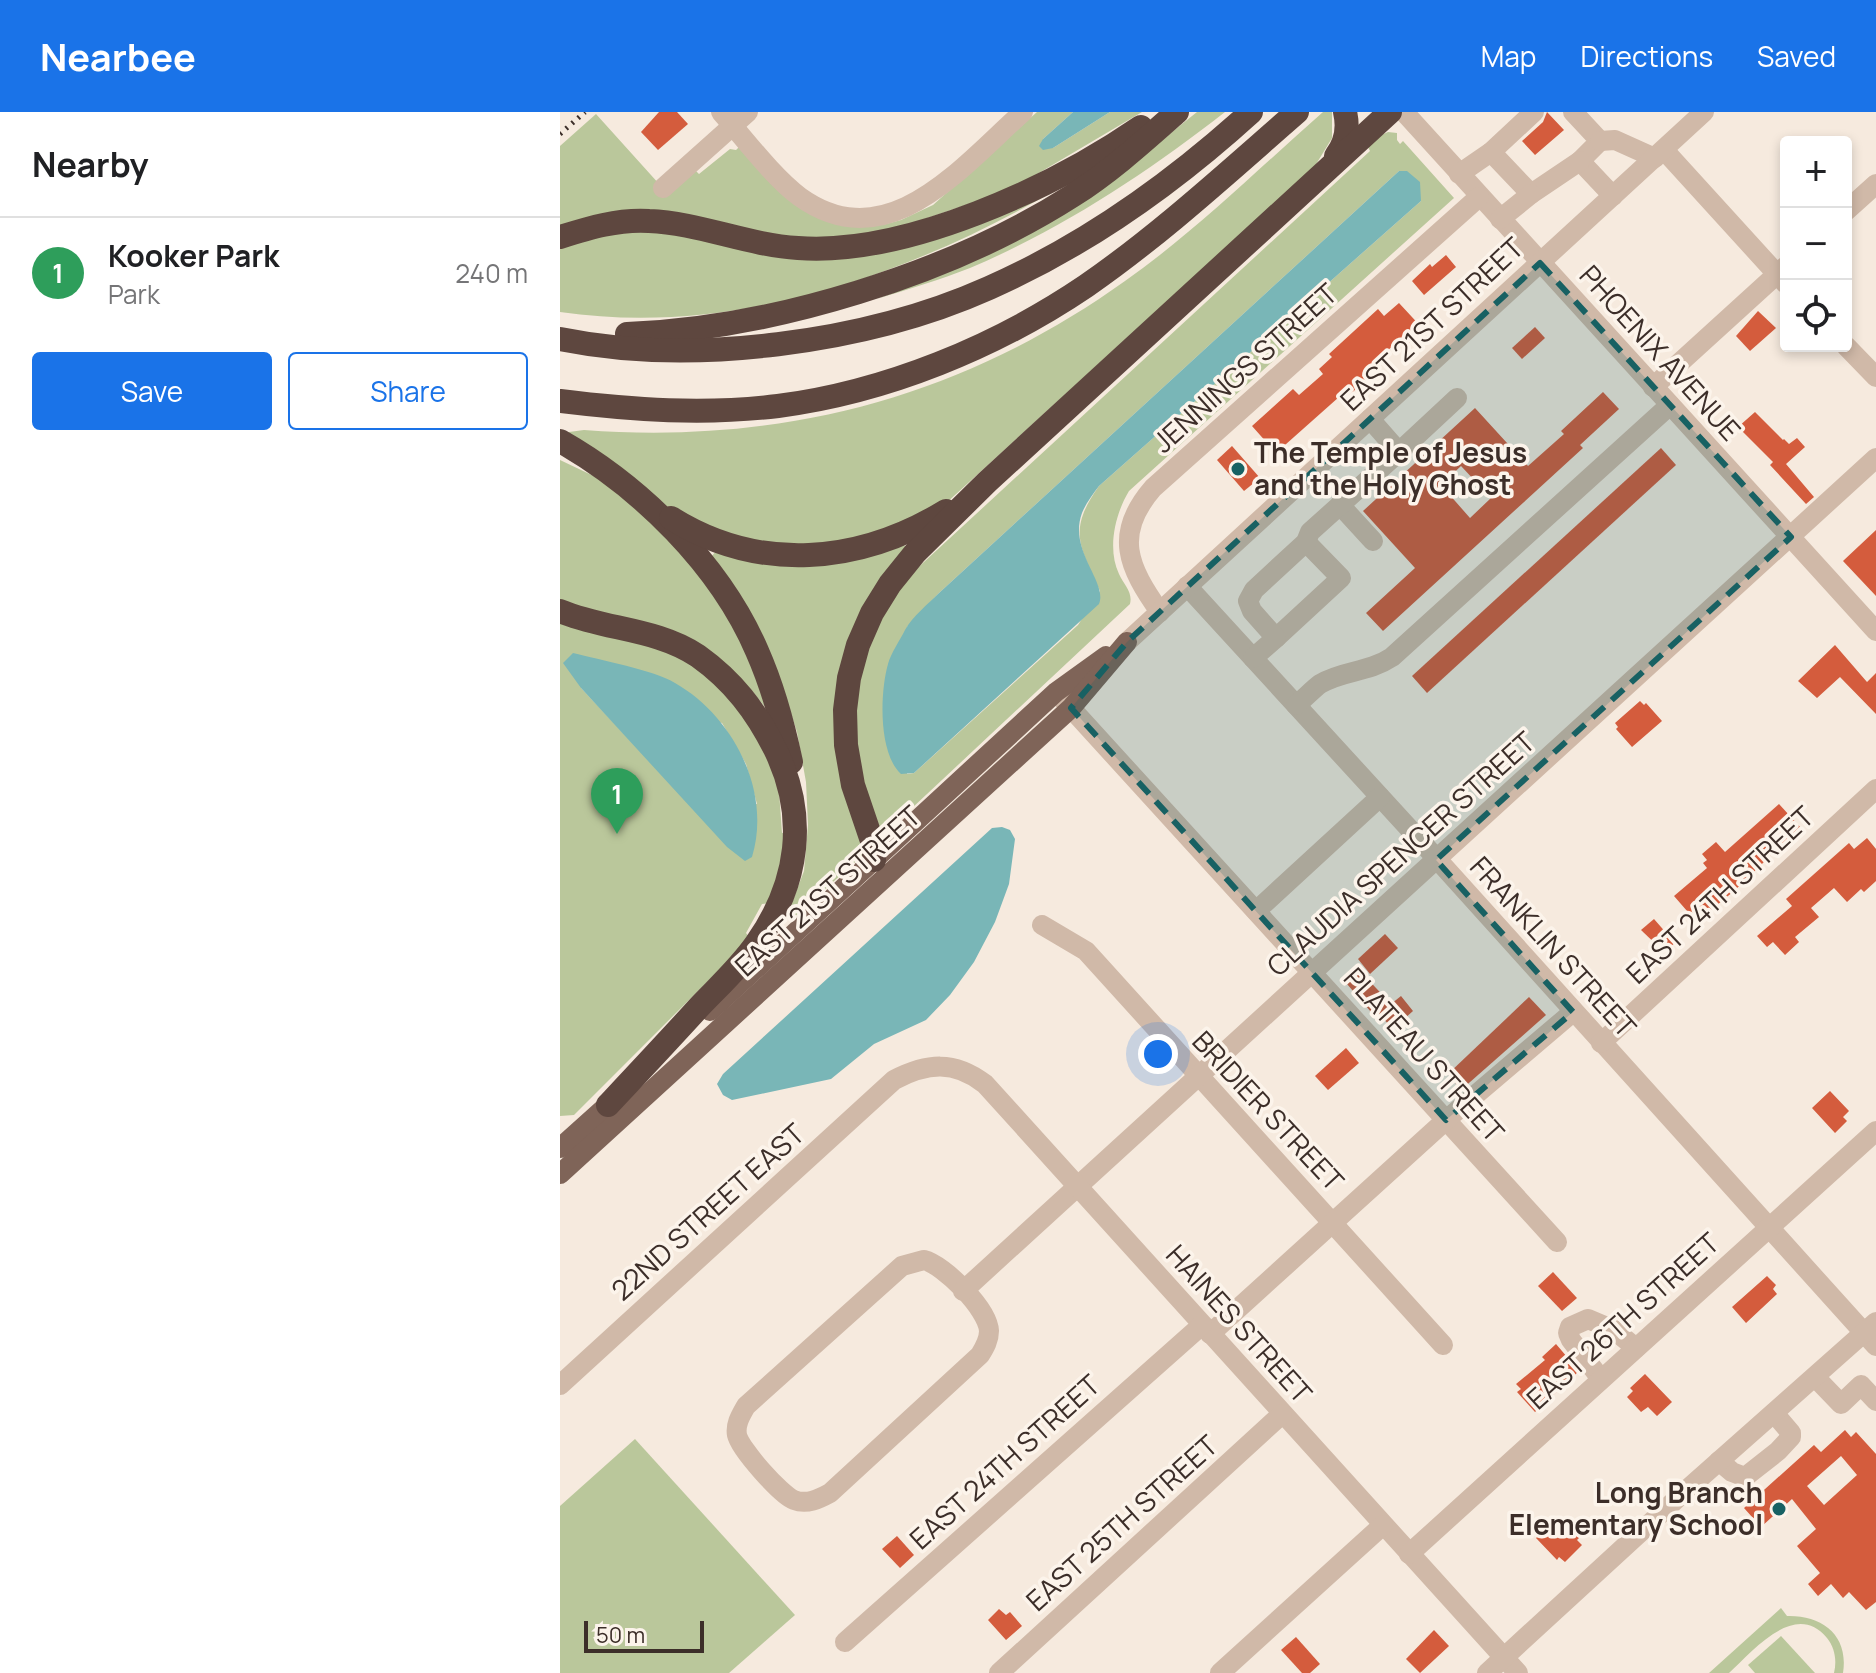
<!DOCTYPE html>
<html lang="en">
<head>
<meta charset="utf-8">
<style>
  body { margin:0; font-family:Manrope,sans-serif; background:#f6f6f6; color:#202124 }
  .controls { position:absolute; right:24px; top:24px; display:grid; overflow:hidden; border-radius:8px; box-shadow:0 4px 12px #0003 }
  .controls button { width:72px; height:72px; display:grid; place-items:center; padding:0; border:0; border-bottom:2px solid #e0e0e0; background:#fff; color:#202124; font:40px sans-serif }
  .scale { position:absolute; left:24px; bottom:20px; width:120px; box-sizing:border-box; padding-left:8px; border:4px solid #3c2e29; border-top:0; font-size:22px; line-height:28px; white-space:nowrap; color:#3c2e29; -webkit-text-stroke:6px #fcf4eb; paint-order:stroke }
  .you { position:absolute; left:598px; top:942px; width:28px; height:28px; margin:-20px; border:6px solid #fff; border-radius:50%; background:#1a73e8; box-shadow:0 0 0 12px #1a73e833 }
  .badge { display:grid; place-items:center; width:52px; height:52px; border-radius:50%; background:#1a73e8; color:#fff; font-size:26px; font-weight:700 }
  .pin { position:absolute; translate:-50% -66px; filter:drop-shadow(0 2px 4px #0008) }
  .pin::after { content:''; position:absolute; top:42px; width:28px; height:24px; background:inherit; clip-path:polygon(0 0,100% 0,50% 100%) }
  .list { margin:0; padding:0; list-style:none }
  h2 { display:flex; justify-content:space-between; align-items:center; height:104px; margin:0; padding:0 32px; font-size:34px }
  h2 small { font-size:26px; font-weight:400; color:#757577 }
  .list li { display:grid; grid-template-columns:52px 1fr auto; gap:24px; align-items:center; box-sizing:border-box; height:112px; padding:0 32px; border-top:2px solid #e0e0e0 }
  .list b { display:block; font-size:30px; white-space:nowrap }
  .list p { margin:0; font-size:26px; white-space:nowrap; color:#757577 }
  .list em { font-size:26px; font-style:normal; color:#757577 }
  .actions { display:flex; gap:16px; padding:24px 32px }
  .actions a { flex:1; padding:18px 0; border:2px solid #1a73e8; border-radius:8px; text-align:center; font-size:28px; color:#1a73e8 }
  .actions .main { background:#1a73e8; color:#fff }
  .icon { flex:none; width:44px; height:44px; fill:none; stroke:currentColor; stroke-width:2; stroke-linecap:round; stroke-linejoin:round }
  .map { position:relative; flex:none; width:1316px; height:1561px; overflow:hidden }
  header { display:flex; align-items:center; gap:48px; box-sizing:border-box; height:112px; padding:0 40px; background:#1a73e8; color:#fff }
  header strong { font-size:38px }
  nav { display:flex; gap:44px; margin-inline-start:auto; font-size:28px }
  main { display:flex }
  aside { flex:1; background:#fff }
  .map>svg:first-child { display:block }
  .green { fill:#bac79b; fill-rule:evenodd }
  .water { fill:#79b6b7 }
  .building { fill:#d45c3d; fill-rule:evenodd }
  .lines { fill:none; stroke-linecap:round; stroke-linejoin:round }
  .minor { stroke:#d0b9a8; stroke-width:20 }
  .major { stroke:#7f6458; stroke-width:20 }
  .highway { stroke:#5e473f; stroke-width:24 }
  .rail { stroke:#3c2e29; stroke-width:5; stroke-dasharray:2 6; stroke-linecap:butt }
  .marked { fill:#186163; fill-opacity:0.2; stroke:#186163; stroke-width:6; stroke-dasharray:16 10; stroke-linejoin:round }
  .poi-dot { fill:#186163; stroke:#fcf4eb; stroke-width:3 }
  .labels { text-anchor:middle; stroke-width:7; stroke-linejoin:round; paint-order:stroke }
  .street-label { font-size:28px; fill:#3c2e29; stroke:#fcf4eb }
  .poi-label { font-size:28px; font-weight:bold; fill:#3c2e29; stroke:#fcf4eb; text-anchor:start }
</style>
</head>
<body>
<header>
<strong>Nearbee</strong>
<nav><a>Map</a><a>Directions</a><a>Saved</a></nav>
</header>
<main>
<aside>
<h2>Nearby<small></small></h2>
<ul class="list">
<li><span class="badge" style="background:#2e9e5b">1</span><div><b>Kooker Park</b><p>Park</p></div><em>240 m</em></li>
</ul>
<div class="actions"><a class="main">Save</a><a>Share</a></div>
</aside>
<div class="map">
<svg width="1316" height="1561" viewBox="0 0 1316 1561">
  <rect width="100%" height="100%" fill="#f6eade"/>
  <!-- green -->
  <g class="green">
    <polygon points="477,0 513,0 483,27 493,36 550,0 582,0 450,78 332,118 249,130 180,121 0,119 0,34 36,2 109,83 136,59 139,62 170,37 176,38 179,35 239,95 255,104 309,114 326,112 341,108 373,93"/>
    <path d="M 637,0 L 665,0 C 587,61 502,117 410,156 C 380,168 348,177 317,187 L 385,161 L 561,61 Z"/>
    <path d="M 763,0 L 772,0 L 772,26 L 755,54 L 384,393 L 293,432 L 197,433 L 119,403 L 5,327 L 9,320 L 24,318 C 222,333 403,285 565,169 C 636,119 698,57 763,0 Z"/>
    <path d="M 828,20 L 837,21 L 837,28 L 840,32 L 843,29 L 894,86 L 569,379 C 555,402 547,437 559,462 C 564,473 573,480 570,492 L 320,726 L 298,661 L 294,591 L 310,528 L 339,473 L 810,39 L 808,35 L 817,25 ZM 839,59 L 861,89 L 539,374 C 507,419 520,434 540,479 L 518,513 L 354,661 L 347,662 L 347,515 L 379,481 Z"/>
    <path d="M 484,79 L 487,83 C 340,166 171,225 0,200 L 0,136 L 16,129 L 87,116 L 228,144 Z"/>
    <polygon points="0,348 40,367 123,436 183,520 205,595 193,580 0,490"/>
    <polygon points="343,432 349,438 288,541 304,742 232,807 228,801 244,759 248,713 246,670 237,620 214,550 151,445 157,438"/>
    <path d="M 0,509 L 105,538 L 142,557 L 202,622 L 219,679 L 222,721 L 228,721 L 211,791 L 202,792 L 186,821 L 189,825 L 175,842 L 14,1003 L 0,1004 ZM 21,576 L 162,611 L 186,652 L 197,692 L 126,688 Z"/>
    <polygon points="75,1327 235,1503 169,1561 0,1561 0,1394"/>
    <path d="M 1221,1496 L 1227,1504 C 1262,1503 1289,1523 1283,1561 L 1274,1561 C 1277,1549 1275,1536 1267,1526 C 1235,1487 1192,1540 1169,1561 L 1149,1561 Z"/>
    <polygon points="1221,1524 1255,1561 1195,1561 1188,1553"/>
  </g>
  <!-- water -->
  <g class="water">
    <polygon points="513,0 550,0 493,36 483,38 479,34 483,27"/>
    <path d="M 839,59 L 847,59 L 860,70 L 861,89 L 539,374 C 533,382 526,391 522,401 C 508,439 548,470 539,492 L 354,661 L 341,662 C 318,641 320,580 328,552 C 331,541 340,528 345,518 C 353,504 368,492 379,481 Z"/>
    <path d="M 13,541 C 40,548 94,558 115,571 C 173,604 212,679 192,745 L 185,749 L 167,735 L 21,576 L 3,551 Z"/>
    <polygon points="442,715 450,718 455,727 449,772 435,810 414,850 390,883 366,908 314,932 271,967 172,988 163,983 157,972 163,962 432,716"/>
  </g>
  <!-- building -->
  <g class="building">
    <polygon points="99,0 117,0 128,12 98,38 81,20"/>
    <polygon points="987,0 1004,18 975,43 962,29 983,10"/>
    <polygon points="886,143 896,155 864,183 852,169 870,152 872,155"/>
    <polygon points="839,191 864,218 849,232 843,225 803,260 802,264 806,268 786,286 781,288 779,285 716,341 692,314 733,277 739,283 763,262 759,257 772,245 769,242 818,197 824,204"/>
    <polygon points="1198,199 1216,216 1190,239 1176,224"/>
    <polygon points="975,215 985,226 962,247 952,236"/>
    <path d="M 1043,280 L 1059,297 L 1020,333 L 1023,336 L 823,519 L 806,501 L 855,456 L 803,399 L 915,296 L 968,354 L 1004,322 L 1001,319 ZM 901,354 L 931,386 L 910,406 L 881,373 Z"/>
    <polygon points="1195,300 1223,328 1224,327 1229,332 1237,326 1245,335 1226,352 1254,385 1246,392 1210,353 1213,350 1178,315"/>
    <polygon points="672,334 700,366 684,379 657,348"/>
    <polygon points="1101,336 1116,353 867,581 852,564"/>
    <polygon points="1316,418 1316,484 1283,449"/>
    <polygon points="1275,533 1307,570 1316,561 1316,602 1280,565 1257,586 1238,569"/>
    <polygon points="1080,589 1084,593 1086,591 1102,609 1072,635 1056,617 1058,615 1055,611"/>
    <polygon points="1219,692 1240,715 1174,779 1145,803 1142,800 1134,807 1114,784 1147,756 1143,751 1147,748 1142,742 1156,730 1165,740"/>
    <polygon points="1307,726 1316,737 1316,769 1304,780 1301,777 1287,790 1274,776 1251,796 1259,805 1235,825 1239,830 1225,843 1213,830 1207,835 1197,824 1232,794 1226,787 1289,731 1294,737"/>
    <polygon points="1094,807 1115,831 1104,840 1081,818"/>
    <polygon points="825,822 838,836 810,862 798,847"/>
    <polygon points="801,860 831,892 841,884 853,899 833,917 814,897 811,900 787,872"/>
    <polygon points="969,885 986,903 901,978 888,962"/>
    <polygon points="786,936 799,951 768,978 755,964"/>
    <polygon points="1270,979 1289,999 1283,1005 1287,1009 1275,1021 1252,996"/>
    <polygon points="993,1160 1017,1186 1002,1199 978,1174"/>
    <polygon points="1207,1164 1216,1173 1213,1177 1217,1182 1186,1211 1172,1195"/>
    <polygon points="996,1232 1019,1259 975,1300 957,1280 961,1277 956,1272 985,1248 982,1245"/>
    <polygon points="1085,1262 1112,1290 1097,1304 1088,1295 1081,1300 1067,1285 1073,1279 1070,1276"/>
    <path d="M 1285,1318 L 1291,1325 L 1296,1320 L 1316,1342 L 1316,1490 L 1306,1498 L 1289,1480 L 1283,1486 L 1271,1472 L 1258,1484 L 1248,1472 L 1260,1461 L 1237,1434 L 1256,1417 L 1232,1387 L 1201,1415 L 1184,1396 L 1254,1333 L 1261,1340 ZM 1281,1344 L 1297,1363 L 1264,1393 L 1247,1374 Z"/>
    <polygon points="998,1405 1019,1426 1017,1428 1022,1433 1005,1450 999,1445 997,1448 976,1426"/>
    <polygon points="337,1424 354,1443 340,1456 322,1437"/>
    <polygon points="439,1497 446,1503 450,1500 462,1514 446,1528 428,1508"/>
    <polygon points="874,1518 889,1534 860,1561 846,1547"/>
    <polygon points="736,1525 760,1552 750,1561 742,1561 721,1538"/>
  </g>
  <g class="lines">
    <!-- minor -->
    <g class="minor">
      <path d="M 161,0 C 184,26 213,65 240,85 C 328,148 402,54 463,0"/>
      <polyline points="844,0 1316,519"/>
      <polyline points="1013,0 1040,29 1020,49 1053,84"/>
      <polyline points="1040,29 1055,28 1095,46"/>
      <polyline points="1104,38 1226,172"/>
      <polyline points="931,40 971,82 1020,49"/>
      <polyline points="899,62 931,40 974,0"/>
      <polyline points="103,76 188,0"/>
      <polyline points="1286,99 1316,72"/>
      <polyline points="940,107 971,82"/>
      <polyline points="1286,234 1316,265"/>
      <polyline points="1093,275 1226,154"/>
      <polyline points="810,307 839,340 897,286"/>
      <polyline points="780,393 813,429"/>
      <polyline points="627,474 867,736 1316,1234"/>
      <path d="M 600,500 C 568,455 553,422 593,376 L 919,85"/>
      <polyline points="716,526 781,466 746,430"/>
      <polyline points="567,530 1144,0"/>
      <polyline points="693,546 716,526 692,499 688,489 694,478 746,430 750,420 839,340"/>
      <polyline points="499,583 997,1130"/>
      <path d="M 736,593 C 744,587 752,578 760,572 C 783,558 808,561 832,545 L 1110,293"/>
      <polyline points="696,799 820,685"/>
      <polyline points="482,813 526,839 883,1233"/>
      <polyline points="1041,931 1316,677"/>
      <path d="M 364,1148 C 384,1153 428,1197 429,1219 C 429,1228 425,1235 420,1243 L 270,1381 C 259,1387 247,1393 234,1388 C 221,1383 180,1337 177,1323 C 175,1312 181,1303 186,1294 L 342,1154 Z"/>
      <polyline points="403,1179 1316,346"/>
      <polyline points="650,1222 886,1008 1013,900"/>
      <polyline points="1255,1265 1281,1292 1301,1273 1316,1289"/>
      <polyline points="1041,1267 1011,1228 1008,1221 1010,1215 1028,1207 1054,1218 1076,1236"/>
      <path d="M 0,1273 L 334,968 C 367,951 394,948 425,972 L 958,1561"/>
      <polyline points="1159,1349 1172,1360 1185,1365 1218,1339 1231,1325 1231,1321 1214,1301"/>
      <polyline points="849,1442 1316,1019"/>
      <polyline points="285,1530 642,1213"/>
      <polyline points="439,1561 722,1302"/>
      <polyline points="660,1561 823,1413"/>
      <polyline points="927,1561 1123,1381 1316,1210"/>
    </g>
    <!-- major -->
    <g class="major">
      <polyline points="150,899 496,580 546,544"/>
      <polyline points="0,1036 59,983"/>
      <polyline points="0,1062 511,596 567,530"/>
    </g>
    <!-- highway -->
    <g class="highway">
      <path d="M 776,44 C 786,31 789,17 785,0"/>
      <path d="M 0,125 C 29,116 58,107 89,109 C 139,111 187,133 238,136 C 346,144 494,75 581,15"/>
      <path d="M 67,222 C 211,217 390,162 512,84 C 550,60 583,30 617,0"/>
      <path d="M 0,227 C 132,254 306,231 429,176 C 524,134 614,70 691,0"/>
      <path d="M 0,289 C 72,298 145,303 218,294 C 326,280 436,235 526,174 C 601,122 668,60 737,0"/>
      <path d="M 0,329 C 81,375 160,453 197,539 C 213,575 223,612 231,650"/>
      <path d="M 111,406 C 199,461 299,452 386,399"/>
      <path d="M 0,499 C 45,518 96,516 138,544 C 173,569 196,599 215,637 C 248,704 239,771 196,832 C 180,855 158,875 139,895 C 109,928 78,961 48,993"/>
      <polyline points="314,748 314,735 293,673 286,633 285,598 289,566 298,533 312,501 330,472 355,441 427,370 830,0"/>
    </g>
    <!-- rail -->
    <polyline class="rail" points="0,22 25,0"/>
  </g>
  <!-- marked area -->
  <path class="marked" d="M 980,151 L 1231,425 L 876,748 L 1013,900 L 886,1008 L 511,596 L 567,530 Z"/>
  <!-- markers -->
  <g class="poi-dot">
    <circle cx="678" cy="357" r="8"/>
    <circle cx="1219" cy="1397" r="8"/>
  </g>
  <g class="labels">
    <!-- street labels -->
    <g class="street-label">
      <text transform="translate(872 212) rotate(-43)" y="10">EAST 21ST STREET</text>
      <text transform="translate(1100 241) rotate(48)" y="10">PHOENIX AVENUE</text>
      <text transform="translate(685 256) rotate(-42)" y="10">JENNINGS STREET</text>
      <text transform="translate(841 742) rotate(-42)" y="10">CLAUDIA SPENCER STREET</text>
      <text transform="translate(268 779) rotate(-42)" y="10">EAST 21ST STREET</text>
      <text transform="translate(1160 783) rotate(-43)" y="10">EAST 24TH STREET</text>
      <text transform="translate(993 835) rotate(48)" y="10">FRANKLIN STREET</text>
      <text transform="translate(864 943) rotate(48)" y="10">PLATEAU STREET</text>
      <text transform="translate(708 999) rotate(47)" y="10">BRIDIER STREET</text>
      <text transform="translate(148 1100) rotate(-42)" y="10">22ND STREET EAST</text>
      <text transform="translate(1063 1209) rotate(-42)" y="10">EAST 26TH STREET</text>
      <text transform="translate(679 1212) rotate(48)" y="10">HAINES STREET</text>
      <text transform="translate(445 1350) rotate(-42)" y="10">EAST 24TH STREET</text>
      <text transform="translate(562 1411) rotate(-42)" y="10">EAST 25TH STREET</text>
    </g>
    <!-- poi labels -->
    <g class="poi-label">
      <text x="694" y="351">The Temple of Jesus<tspan x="694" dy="32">and the Holy Ghost</tspan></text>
      <text x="1203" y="1391" text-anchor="end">Long Branch<tspan x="1203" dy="32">Elementary School</tspan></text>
    </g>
  </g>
</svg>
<div class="controls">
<button>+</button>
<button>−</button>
<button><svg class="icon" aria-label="locate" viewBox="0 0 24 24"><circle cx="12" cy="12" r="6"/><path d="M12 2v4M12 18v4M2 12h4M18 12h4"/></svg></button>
</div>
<div class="scale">50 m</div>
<div class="you"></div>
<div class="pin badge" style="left:57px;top:722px;background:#2e9e5b">1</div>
</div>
</main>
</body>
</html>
